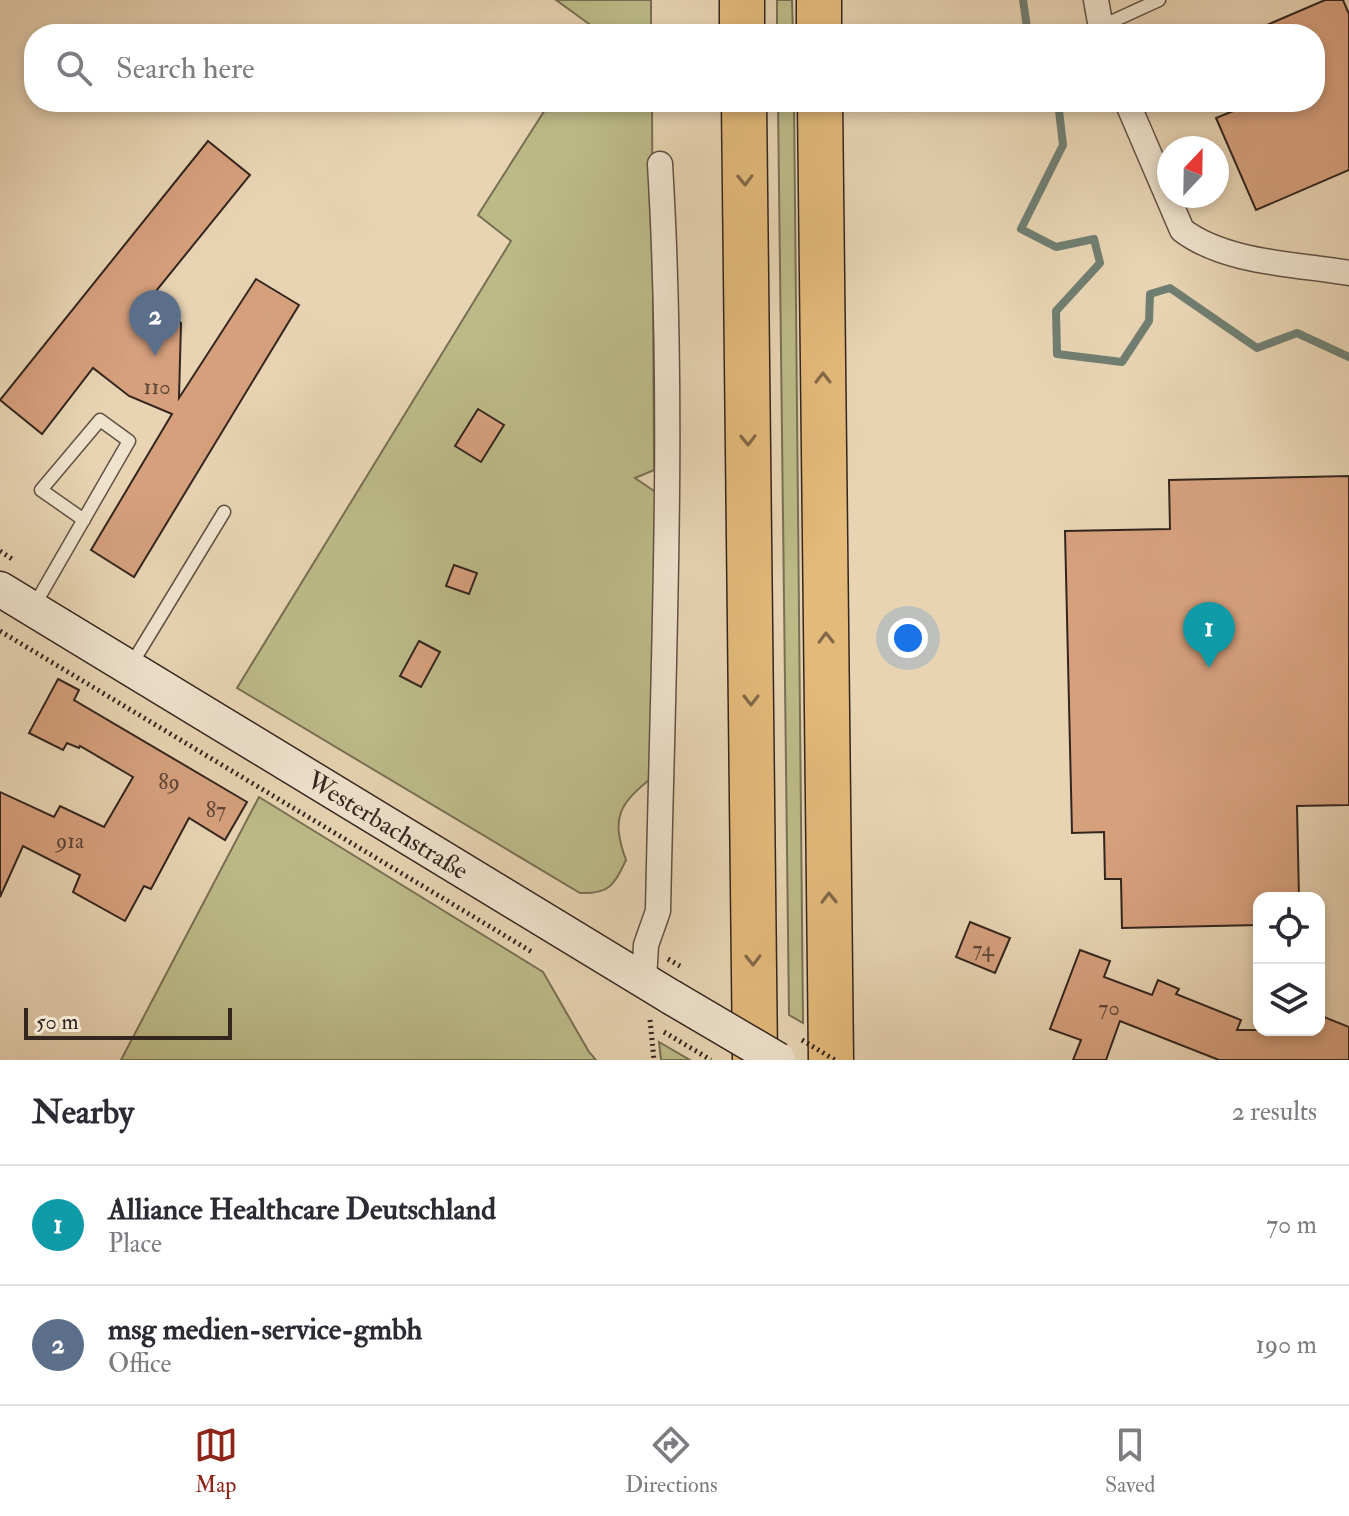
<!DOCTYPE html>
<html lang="en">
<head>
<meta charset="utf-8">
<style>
  body { margin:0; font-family:"IM FELL Double Pica",serif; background:#f2f2f3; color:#2b2b33 }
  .controls { position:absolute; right:24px; bottom:24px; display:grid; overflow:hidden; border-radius:16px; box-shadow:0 4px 12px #0003 }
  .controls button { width:72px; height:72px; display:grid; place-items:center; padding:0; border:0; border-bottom:2px solid #e1e1e2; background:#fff; color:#2b2b33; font:40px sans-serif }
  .compass { position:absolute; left:1157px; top:136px; width:72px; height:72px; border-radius:50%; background:#fff; box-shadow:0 4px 12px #0003; rotate:22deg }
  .scale { position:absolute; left:24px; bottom:20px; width:208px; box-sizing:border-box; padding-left:8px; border:4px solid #33261f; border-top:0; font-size:22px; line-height:28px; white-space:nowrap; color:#33261f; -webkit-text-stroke:6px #f0e3ce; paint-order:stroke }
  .you { position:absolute; left:908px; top:638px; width:28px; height:28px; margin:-20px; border:6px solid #fff; border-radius:50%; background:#1a73e8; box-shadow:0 0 0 12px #1a73e833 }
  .badge { display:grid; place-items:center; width:52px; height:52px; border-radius:50%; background:#8f2418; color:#fff; font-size:26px; font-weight:700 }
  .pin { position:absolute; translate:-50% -66px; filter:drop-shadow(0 2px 4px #0008) }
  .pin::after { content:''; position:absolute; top:42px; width:28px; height:24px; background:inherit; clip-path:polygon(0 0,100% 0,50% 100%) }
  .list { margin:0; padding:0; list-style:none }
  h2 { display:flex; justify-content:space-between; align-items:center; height:104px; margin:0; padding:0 32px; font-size:34px }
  h2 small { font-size:26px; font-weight:400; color:#7c7c81 }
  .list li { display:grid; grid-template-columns:52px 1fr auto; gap:24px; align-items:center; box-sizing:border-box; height:120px; padding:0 32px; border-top:2px solid #e1e1e2 }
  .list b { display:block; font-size:30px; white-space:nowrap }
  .list p { margin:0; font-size:26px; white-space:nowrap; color:#7c7c81 }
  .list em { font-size:26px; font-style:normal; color:#7c7c81 }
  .icon { flex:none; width:44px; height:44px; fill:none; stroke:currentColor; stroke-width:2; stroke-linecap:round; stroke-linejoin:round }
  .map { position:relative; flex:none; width:1349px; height:1060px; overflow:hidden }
  .search { position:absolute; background:#fff; box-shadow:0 4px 12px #0003; left:24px; right:24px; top:24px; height:88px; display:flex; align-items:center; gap:20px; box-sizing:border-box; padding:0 28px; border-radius:32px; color:#7c7c81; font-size:30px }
  .sheet { height:344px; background:#fff }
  nav { display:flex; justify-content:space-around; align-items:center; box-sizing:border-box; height:112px; border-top:2px solid #e1e1e2; background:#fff; font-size:22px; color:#7c7c81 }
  nav a { display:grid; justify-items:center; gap:4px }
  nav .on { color:#8f2418 }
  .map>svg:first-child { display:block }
  .green { fill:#bcbb88; stroke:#787054; stroke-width:2 }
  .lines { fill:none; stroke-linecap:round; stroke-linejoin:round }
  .stream { stroke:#707e71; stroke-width:8 }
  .building { fill:#d6a07d; stroke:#33261f; stroke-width:2 }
  .service-casing { stroke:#605244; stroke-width:15 }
  .minor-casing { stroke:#605244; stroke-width:27 }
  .secondary-casing { stroke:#33261f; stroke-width:37 }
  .motorway-casing { stroke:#33261f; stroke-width:47 }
  .path { stroke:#33261f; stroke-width:5; stroke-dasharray:2 4; stroke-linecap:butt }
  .service { stroke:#f0e3ce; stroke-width:12 }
  .minor { stroke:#f0e3ce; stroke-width:24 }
  .secondary { stroke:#f0e3ce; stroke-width:34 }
  .motorway { stroke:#e4ba7a; stroke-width:44 }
  .secondary-bridge-casing { stroke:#33261f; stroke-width:37; stroke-linecap:butt }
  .path-bridge { stroke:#33261f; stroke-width:5; stroke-dasharray:2 4; stroke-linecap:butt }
  .secondary-bridge { stroke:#f0e3ce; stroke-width:34 }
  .oneway { stroke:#836948 }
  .labels { text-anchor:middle; stroke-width:8; stroke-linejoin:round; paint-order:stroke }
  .number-label { font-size:22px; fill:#5c4436 }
  .street-label { font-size:26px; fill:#33261f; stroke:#f0e3ce }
</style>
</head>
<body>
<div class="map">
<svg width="1349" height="1060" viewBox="0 0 1349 1060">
  <rect width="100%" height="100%" fill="#e8d4b3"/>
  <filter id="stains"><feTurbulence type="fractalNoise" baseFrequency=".0025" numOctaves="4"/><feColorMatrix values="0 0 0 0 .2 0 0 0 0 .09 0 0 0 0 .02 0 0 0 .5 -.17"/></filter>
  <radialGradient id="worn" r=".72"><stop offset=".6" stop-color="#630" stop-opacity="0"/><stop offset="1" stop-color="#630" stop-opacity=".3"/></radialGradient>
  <!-- green -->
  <g class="green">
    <polygon points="556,0 651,0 651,34 594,34 596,29"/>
    <polygon points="777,0 792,0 793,34 777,34"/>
    <path d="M 550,102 L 652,102 L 654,470 L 635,478 L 660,495 L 654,776 C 620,803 610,816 626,860 C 614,885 610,894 580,893 L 237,688 L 511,241 L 478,215 Z"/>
    <polygon points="778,102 794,102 803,1023 789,1015"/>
    <polygon points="259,797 543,972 589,1052 596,1060 121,1060"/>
    <polygon points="659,1042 690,1060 661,1060"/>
  </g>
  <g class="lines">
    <!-- stream -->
    <g class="stream">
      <polyline points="1023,0 1028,34"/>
      <polyline points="1058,102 1063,145 1021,229 1056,247 1094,239 1100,263 1056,311 1057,354 1122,362 1149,321 1150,294 1170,288 1257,348 1297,333 1349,357"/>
    </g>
  </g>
  <!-- building -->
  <g class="building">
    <polygon points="1325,0 1343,0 1349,14 1349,170 1256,210 1216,118 1255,102 1315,102 1315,34 1246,34"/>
    <polygon points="208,141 250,175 139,312 173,316 181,323 179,398 256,279 299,305 134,577 91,550 172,414 129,396 93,368 42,434 0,400"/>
    <polygon points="478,409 504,425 481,462 455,446"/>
    <polygon points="1349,476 1349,805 1297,806 1299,898 1259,898 1259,925 1122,928 1121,879 1105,879 1104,832 1072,833 1065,531 1170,529 1169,480"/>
    <polygon points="454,565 477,573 469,594 446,586"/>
    <polygon points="419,641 440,652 421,687 400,676"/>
    <polygon points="58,679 79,690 74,700 247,802 225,840 189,818 151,889 144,886 125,921 73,892 80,875 23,846 0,897 0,792 54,817 60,806 104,827 133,777 80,746 79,748 67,743 63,750 29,733"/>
    <polygon points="970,922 1010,938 995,973 956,957"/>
    <polygon points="1080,950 1110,961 1104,977 1152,995 1158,980 1179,989 1176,994 1241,1020 1237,1030 1319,1030 1319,1015 1349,1027 1349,1060 1219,1060 1120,1021 1106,1060 1073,1060 1081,1040 1050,1029"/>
  </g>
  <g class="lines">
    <defs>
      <g id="service">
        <polyline points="1100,27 1159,0"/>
        <polyline points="34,606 129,441 100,420 41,490 84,520"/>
        <polyline points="131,665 224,512"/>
      </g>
      <g id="minor">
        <polyline points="1096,0 1102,34"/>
        <path d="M 1127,102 L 1182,230 C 1225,263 1296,264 1349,273"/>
        <path d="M 644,980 L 646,945 L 658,911 C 663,662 675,413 660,164"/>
      </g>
      <g id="secondary">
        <path id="s1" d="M 0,589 L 671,997"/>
      </g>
      <g id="motorway">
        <polyline points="742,0 742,34"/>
        <polyline points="819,0 819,34"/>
        <polyline points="744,102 755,1060"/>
        <polyline points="820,102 831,1060"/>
      </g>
    </defs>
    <!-- service casing -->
    <use href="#service" class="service-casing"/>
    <!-- minor casing -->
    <use href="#minor" class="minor-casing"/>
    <!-- secondary casing -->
    <use href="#secondary" class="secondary-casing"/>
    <!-- motorway casing -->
    <use href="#motorway" class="motorway-casing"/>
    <!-- path -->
    <g class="path">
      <polyline points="0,551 15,561"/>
      <polyline points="0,631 532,952"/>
      <polyline points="650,1020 654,1060"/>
      <polyline points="664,1032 711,1060"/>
    </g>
    <!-- service -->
    <use href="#service" class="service"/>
    <!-- minor -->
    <use href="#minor" class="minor"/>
    <!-- secondary -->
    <use href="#secondary" class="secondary"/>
    <!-- motorway -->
    <use href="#motorway" class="motorway"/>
    <defs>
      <polyline id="secondary-bridge" points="671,997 778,1060"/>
    </defs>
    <!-- secondary-bridge casing -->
    <use href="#secondary-bridge" class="secondary-bridge-casing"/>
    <!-- path-bridge -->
    <g class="path-bridge">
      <polyline points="668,959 680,966"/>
      <polyline points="802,1040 835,1060"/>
    </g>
    <!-- secondary-bridge -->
    <use href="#secondary-bridge" class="secondary-bridge"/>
  </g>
  <!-- one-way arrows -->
  <defs><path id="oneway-chevron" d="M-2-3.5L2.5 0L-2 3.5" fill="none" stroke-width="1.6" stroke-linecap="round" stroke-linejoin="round" transform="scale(2)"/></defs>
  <g class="oneway">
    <use href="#oneway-chevron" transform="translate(745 180) rotate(89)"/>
    <use href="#oneway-chevron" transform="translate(823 378) rotate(-90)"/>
    <use href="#oneway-chevron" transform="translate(748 440) rotate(89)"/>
    <use href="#oneway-chevron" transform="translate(826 638) rotate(-91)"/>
    <use href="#oneway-chevron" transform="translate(751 700) rotate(90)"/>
    <use href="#oneway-chevron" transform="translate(829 898) rotate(-91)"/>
    <use href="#oneway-chevron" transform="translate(753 960) rotate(89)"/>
  </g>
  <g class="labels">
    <!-- number labels -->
    <g class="number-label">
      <text x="157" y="394">110</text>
      <text x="169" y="789">89</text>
      <text x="216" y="817">87</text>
      <text x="70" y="848">91a</text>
      <text x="983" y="956">74</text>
      <text x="1109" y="1015">70</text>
    </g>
    <!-- street labels -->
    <g class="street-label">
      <text dy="9" stroke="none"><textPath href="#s1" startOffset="454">Westerbachstraße</textPath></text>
    </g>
  </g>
  <rect width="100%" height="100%" filter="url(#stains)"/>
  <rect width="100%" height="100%" fill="url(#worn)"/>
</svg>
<div class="controls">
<button><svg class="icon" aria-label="locate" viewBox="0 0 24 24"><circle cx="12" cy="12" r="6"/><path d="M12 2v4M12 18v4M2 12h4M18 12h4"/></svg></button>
<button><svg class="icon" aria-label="layers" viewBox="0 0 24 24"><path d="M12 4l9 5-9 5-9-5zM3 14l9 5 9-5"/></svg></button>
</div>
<svg class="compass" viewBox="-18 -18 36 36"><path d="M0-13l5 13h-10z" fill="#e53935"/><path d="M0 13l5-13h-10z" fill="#7c7c81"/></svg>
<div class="scale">50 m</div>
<div class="you"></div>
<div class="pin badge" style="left:1209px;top:668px;background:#0f9aa8">1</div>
<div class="pin badge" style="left:155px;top:356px;background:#5c6f8a">2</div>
<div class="search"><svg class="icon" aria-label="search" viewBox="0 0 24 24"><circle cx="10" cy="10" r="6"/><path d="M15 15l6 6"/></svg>Search here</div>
</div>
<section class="sheet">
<h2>Nearby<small>2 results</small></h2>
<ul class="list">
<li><span class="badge" style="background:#0f9aa8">1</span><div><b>Alliance Healthcare Deutschland</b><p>Place</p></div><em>70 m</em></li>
<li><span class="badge" style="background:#5c6f8a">2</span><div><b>msg medien-service-gmbh</b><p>Office</p></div><em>190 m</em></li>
</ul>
</section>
<nav>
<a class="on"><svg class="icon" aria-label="map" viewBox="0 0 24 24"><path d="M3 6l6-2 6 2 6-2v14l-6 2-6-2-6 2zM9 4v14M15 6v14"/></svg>Map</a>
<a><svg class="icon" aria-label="directions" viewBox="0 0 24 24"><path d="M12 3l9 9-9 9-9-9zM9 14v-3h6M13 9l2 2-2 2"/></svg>Directions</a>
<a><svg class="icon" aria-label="saved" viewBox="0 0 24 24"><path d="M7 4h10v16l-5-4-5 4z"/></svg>Saved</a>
</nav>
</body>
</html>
